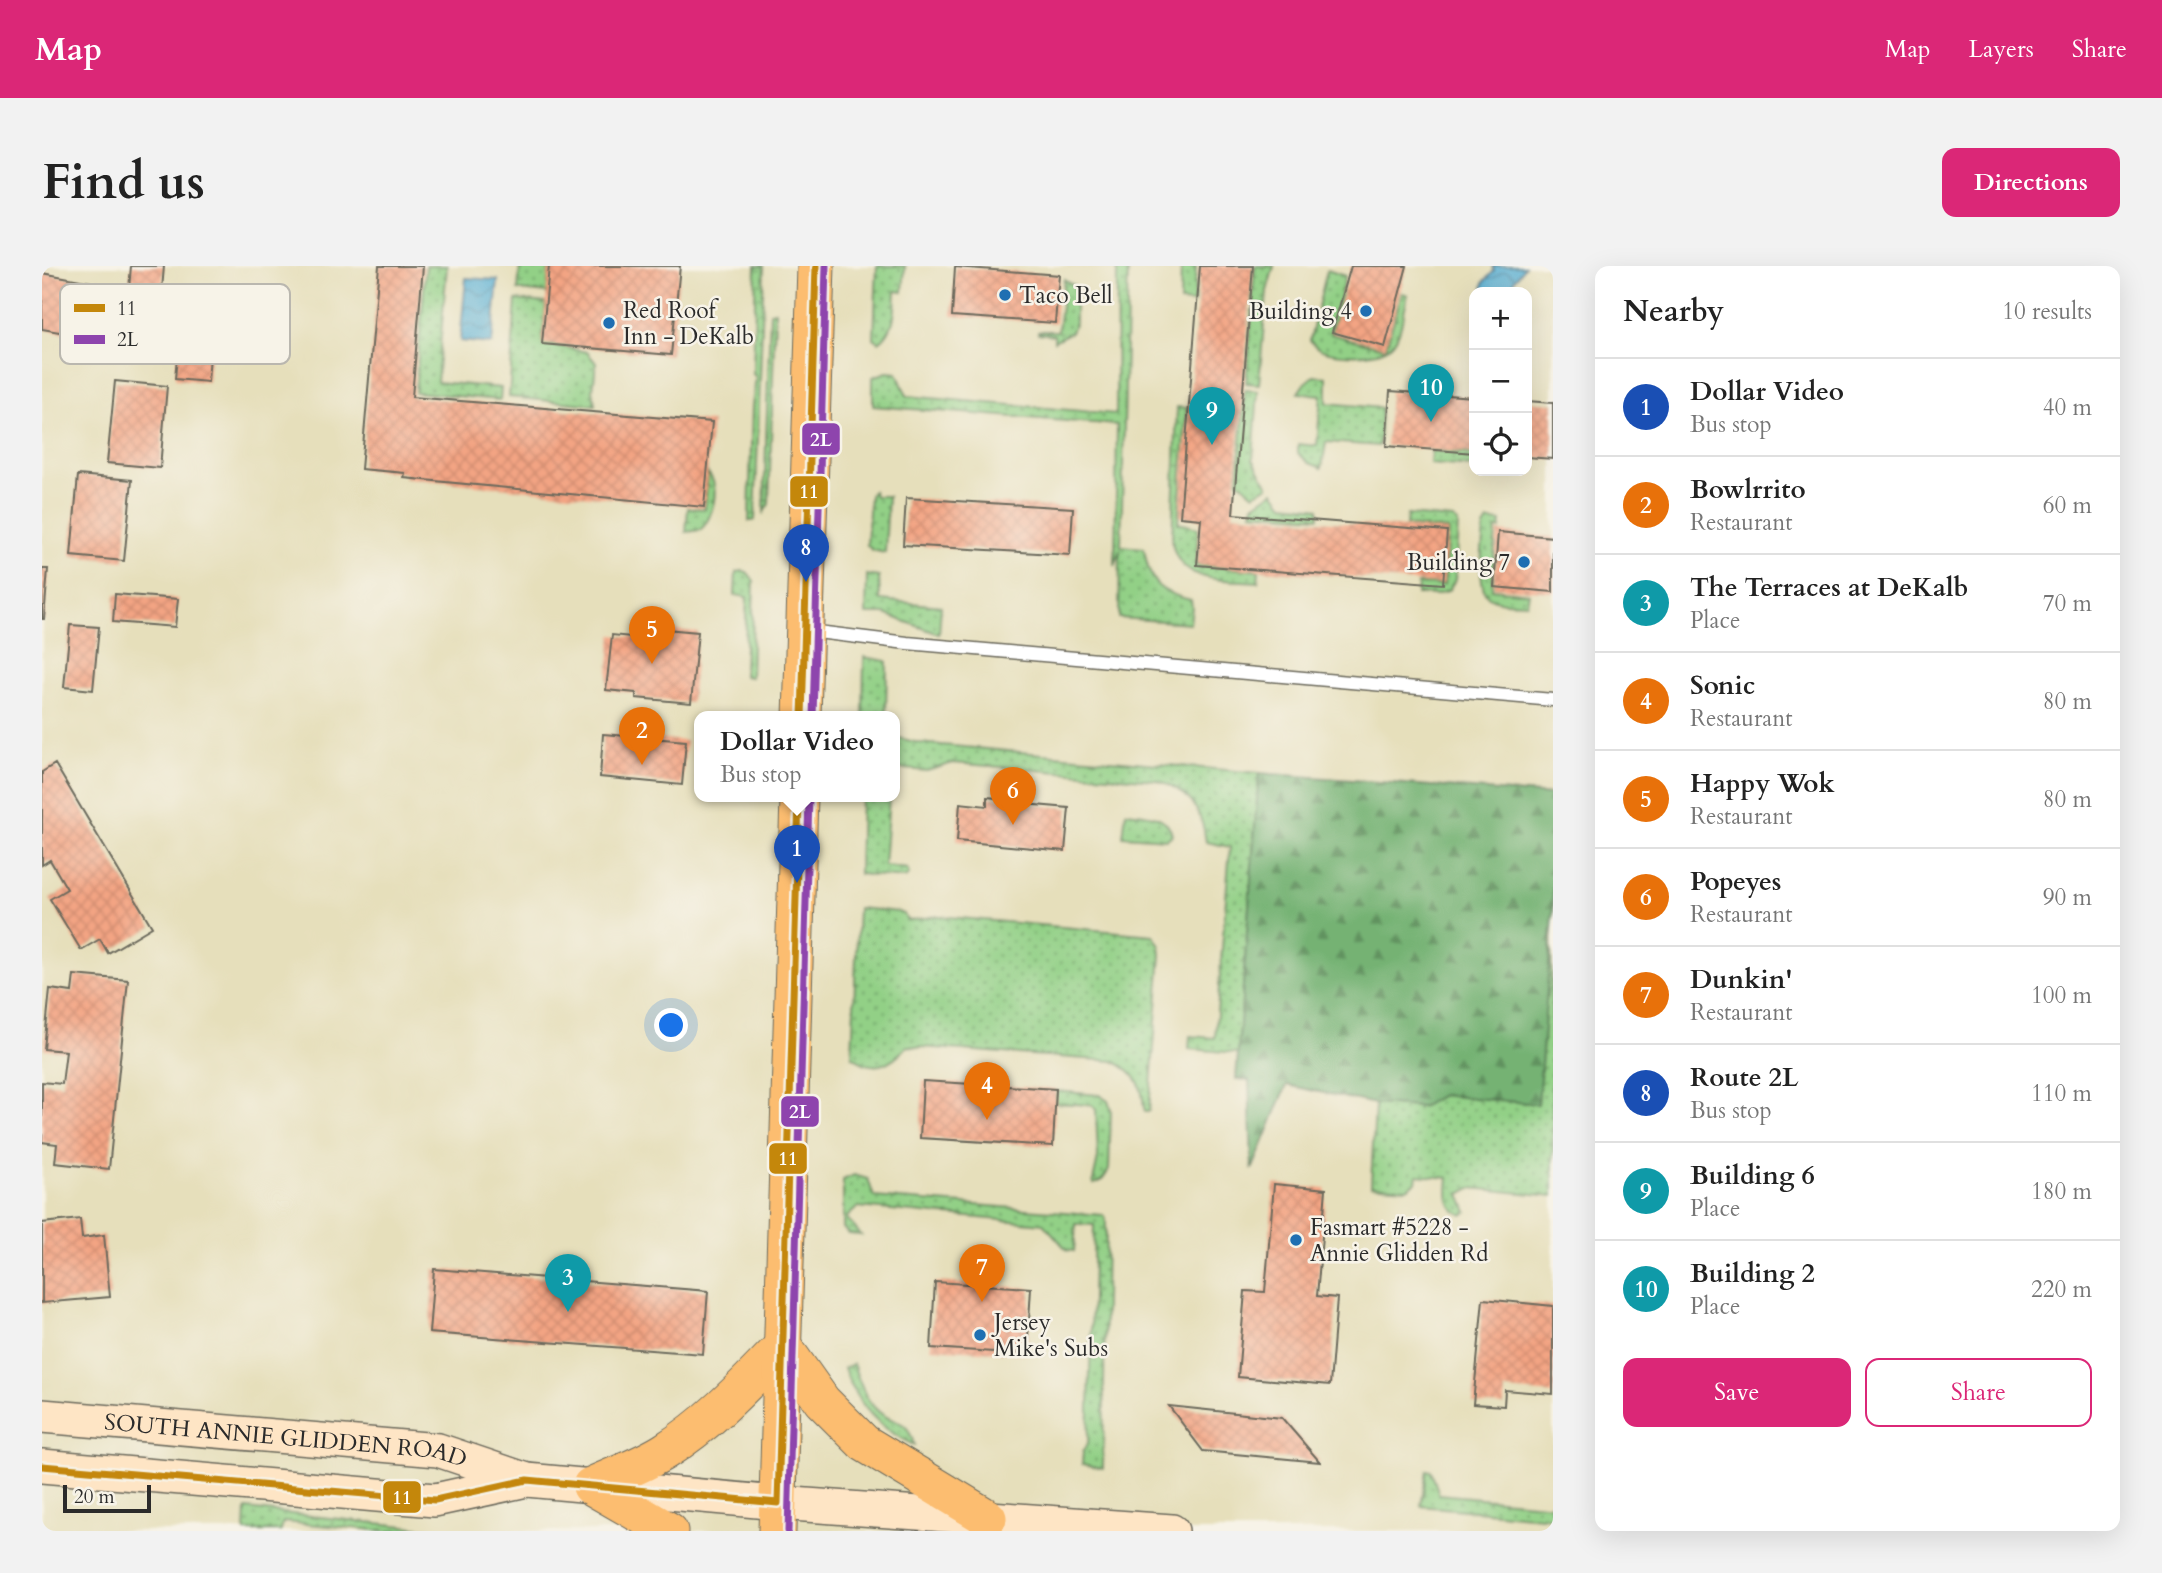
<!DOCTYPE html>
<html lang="en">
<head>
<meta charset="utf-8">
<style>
  body { margin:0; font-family:Cardo,serif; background:#f2f2f2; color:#222 }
  .controls { position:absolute; right:21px; top:21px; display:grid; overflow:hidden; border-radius:14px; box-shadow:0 7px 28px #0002 }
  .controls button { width:63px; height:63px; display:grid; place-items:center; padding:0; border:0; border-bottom:2px solid #e0e0e0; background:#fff; color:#222; font:35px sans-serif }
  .scale { position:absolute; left:21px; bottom:18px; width:88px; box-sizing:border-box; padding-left:7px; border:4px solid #2b2b2b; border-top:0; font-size:19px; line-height:24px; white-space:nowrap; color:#2b2b2b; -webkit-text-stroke:5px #f7f3e8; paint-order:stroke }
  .you { position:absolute; left:630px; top:760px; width:24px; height:24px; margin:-18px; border:5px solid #fff; border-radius:50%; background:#1a73e8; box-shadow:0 0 0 10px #1a73e833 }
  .badge { display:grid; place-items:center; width:46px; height:46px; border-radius:50%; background:#db2777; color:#fff; font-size:23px; font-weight:700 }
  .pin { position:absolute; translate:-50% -58px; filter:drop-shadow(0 2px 4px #0008) }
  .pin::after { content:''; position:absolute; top:37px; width:24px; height:21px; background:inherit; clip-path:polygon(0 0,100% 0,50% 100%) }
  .popup { position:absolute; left:652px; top:445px; width:206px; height:91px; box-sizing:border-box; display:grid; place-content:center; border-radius:14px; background:#fff; filter:drop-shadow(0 2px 5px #0005); font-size:23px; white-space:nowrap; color:#767676 }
  .popup b { font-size:26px; color:#222 }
  .popup::after { content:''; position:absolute; left:50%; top:100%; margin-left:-14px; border:14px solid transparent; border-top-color:#fff }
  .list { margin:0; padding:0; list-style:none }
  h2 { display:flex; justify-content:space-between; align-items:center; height:91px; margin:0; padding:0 28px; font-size:30px }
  h2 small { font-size:23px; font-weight:400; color:#767676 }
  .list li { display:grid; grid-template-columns:46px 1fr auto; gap:21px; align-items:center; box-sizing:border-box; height:98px; padding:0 28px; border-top:2px solid #e0e0e0 }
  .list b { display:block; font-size:26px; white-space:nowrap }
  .list p { margin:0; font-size:23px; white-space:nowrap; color:#767676 }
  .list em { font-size:23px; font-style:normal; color:#767676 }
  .actions { display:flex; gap:14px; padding:21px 28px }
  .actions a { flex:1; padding:16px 0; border:2px solid #db2777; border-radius:14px; text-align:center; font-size:24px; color:#db2777 }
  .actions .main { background:#db2777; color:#fff }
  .icon { flex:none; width:38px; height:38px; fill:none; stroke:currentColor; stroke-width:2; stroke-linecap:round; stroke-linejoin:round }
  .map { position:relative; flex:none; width:1511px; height:1265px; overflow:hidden; border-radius:14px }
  header { display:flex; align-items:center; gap:42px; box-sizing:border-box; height:98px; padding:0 35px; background:#db2777; color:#fff }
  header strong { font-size:33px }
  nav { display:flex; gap:38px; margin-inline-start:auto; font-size:24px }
  .intro { display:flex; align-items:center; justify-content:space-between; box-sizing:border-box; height:168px; padding:0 42px }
  h1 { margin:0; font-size:49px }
  .button { padding:18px 32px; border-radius:14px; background:#db2777; color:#fff; font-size:24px; font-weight:700 }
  main { display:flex; gap:42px; padding:0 42px }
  aside { flex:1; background:#fff; border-radius:14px; box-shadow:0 7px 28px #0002 }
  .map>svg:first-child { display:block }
  .grass { fill:url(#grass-dots); stroke:#5e7e58; stroke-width:2 }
  .forest { fill:url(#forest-firs); stroke:#506e4f; stroke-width:2 }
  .water { fill:url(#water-waves); stroke:#406c7e; stroke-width:2 }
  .building { fill:url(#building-cross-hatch) }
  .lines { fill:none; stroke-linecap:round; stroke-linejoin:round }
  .service-casing { stroke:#6c6a5d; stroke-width:15 }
  .secondary-casing { stroke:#6c6a5d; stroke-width:36 }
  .primary-casing { stroke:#6c6a5d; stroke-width:39 }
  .service { stroke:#fff; stroke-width:12 }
  .secondary { stroke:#fee5c5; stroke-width:33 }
  .primary { stroke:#fcbd6f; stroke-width:37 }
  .bus-1-casing { stroke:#f7f3e8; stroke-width:12 }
  .bus-2-casing { stroke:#f7f3e8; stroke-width:12 }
  .bus-1 { stroke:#c4870b; stroke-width:7 }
  .bus-2 { stroke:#8e44ad; stroke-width:7 }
  .poi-dot { fill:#1f6fb2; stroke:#f7f3e8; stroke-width:2.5 }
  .labels { text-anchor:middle; stroke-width:5; stroke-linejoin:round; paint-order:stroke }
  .poi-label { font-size:23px; fill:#2b2b2b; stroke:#f7f3e8; text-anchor:start }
  .street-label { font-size:23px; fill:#2b2b2b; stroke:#f7f3e8 }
  .key { fill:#f7f3e8; stroke:#bab7af; stroke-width:2 }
  .key-label { font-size:19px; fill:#2b2b2b }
  .line-badge { stroke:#f7f3e8; stroke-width:2.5 }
  .badge-label { font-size:19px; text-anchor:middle; font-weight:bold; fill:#fff }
</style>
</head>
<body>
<header>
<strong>Map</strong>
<nav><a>Map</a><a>Layers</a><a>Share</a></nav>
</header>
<div class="intro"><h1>Find us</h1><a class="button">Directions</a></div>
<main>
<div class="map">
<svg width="1511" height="1265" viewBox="0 0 1511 1265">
  <defs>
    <pattern id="grass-dots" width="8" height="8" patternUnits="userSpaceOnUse" patternTransform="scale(1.75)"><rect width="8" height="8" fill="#92d086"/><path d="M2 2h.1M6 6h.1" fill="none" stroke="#77a96e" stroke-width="1.8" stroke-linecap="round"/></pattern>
    <pattern id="forest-firs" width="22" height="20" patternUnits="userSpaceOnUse" patternTransform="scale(1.75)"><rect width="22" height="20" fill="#75b273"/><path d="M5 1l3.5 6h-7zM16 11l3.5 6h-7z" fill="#60915f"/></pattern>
    <pattern id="water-waves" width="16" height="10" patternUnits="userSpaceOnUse" patternTransform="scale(1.75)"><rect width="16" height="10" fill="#55add2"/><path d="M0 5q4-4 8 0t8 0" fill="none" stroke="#478dab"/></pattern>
    <pattern id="building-cross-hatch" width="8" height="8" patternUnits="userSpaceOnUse" patternTransform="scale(1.75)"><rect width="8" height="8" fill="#f3a483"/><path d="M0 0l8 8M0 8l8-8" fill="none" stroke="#d08d71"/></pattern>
  </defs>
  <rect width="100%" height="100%" fill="#f7f3e8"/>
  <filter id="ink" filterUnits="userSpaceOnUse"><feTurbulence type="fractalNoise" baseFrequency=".0143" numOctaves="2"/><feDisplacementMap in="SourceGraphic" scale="14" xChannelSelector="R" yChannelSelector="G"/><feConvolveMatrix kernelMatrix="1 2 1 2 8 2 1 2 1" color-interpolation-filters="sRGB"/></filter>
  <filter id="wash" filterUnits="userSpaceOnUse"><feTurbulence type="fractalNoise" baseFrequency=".00686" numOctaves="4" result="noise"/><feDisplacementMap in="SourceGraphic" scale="28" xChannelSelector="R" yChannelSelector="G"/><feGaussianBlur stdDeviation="1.57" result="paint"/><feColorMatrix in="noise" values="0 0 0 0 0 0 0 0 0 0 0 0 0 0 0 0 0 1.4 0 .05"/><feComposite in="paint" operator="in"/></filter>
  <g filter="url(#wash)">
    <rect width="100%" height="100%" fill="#e6dfbb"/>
    <!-- grass -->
    <g class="grass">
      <polygon points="384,0 405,0 395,116 459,122 458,134 373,126"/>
      <polygon points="478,0 507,0 505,27 476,24"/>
      <polygon points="714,0 722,0 713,254 710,255 707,255 710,140 714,111 711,108"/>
      <path d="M 835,0 L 863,0 L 861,26 L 854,25 C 853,44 854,64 837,76 L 832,72 Z"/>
      <path d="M 1075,0 L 1086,0 L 1079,280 L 1102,282 C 1107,317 1115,326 1149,334 L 1150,341 L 1148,357 L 1077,352 L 1078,284 L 1073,300 L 1075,159 L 831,140 L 831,111 L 845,106 L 855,107 L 865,130 L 1074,148 Z"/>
      <polygon points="1139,0 1154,0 1152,37 1138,36"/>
      <polygon points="1213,0 1232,0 1225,25 1224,39 1210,38"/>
      <path d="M 1285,4 L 1303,10 L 1289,68 L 1342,82 L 1344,81 L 1360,27 L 1366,29 C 1362,43 1360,66 1351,77 C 1339,92 1291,91 1276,82 C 1273,81 1270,76 1268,74 Z"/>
      <polygon points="1022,13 1033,20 1033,56 1029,66 1012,75 1012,69 996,67 996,65 1016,65"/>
      <polygon points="474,34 504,37 500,77 545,86 554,97 551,124 553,139 467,131"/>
      <polygon points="1210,44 1223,45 1217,118 1204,117"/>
      <polygon points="733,45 727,238 722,246 728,46"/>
      <polygon points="1272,110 1285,111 1285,137 1339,142 1337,180 1284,176 1280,202 1267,197 1256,187 1256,178 1275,180 1279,129 1256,127 1262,118"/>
      <polygon points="1203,124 1216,125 1211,193 1226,220 1212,228 1196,215"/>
      <path d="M 1135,141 L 1145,142 L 1136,257 L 1156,262 L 1154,299 L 1217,305 L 1216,316 C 1182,313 1137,319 1130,276 Z"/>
      <polygon points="1389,185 1432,188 1432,201 1388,198"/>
      <path d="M 666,207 C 679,221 671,250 659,264 L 644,266 L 646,242 L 663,243 Z"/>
      <polygon points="831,225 833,230 846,230 843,287 830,284 825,279 828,229"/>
      <polygon points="1232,225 1242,238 1277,242 1277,251 1210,246 1212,239"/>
      <polygon points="1365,249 1411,253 1416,257 1413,314 1406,325 1394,329 1375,328 1376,318 1402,319 1406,264 1364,260"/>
      <path d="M 1446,255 L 1459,256 L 1458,263 L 1454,263 L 1450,323 L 1487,327 L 1485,337 C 1474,336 1457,338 1447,331 C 1434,322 1441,277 1442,261 Z"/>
      <polygon points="700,305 705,306 712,315 709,411 702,410 702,404 705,331 693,329 694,306"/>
      <polygon points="825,309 837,311 838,334 899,340 897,368 843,348 824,348"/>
      <polygon points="822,391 845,395 844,451 821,451"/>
      <path d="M 853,471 L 877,477 L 1217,507 L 1196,787 L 1147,783 L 1148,770 L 1173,772 L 1188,581 L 1164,576 C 1160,543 1146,523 1114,514 L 911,497 L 885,505 L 853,502 Z"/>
      <polygon points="819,531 847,531 842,600 865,603 867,608 863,612 817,608"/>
      <path d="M 1084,546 C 1102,548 1126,547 1130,569 L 1125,573 L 1081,570 Z"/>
      <path d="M 816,642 L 857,646 L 862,648 L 865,655 L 895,650 L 1111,669 L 1118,679 L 1119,689 L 1107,845 L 1103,845 L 1102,842 C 1100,817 1095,807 1072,795 L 866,780 C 848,798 833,808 810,790 Z"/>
      <path d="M 1509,665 L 1511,930 L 1429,922 L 1418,928 L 1425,946 L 1421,949 C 1404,943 1405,928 1407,912 L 1375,909 L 1374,916 L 1365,922 L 1329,919 L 1333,838 L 1379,841 L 1400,829 L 1496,838 Z"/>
      <path d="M 1014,825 L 1057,829 L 1066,835 L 1069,844 L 1067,904 C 1062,911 1062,915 1052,918 L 1051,915 L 1056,892 L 1054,844 L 1050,839 L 1013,837 Z"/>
      <polygon points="812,909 826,913 832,931 1061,949 1064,953 1061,1202 1040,1198 1041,1185 1046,1177 1052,959 1034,958 1032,985 1025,984 1002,958 816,941 804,952 819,969 807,968 801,962 801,914"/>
      <path d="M 811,1098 C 817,1114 822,1131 834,1143 C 852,1162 864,1147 872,1179 C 840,1165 814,1138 803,1105 L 802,1102 Z"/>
      <polygon points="1385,1204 1389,1205 1397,1228 1511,1239 1511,1252 1379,1240"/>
      <polygon points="204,1243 409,1265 346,1265 241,1256 239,1265 203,1265"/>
    </g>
    <!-- forest -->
    <polygon class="forest" points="1217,507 1511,529 1511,647 1496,838 1400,829 1379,841 1333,838 1245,819 1210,904 1207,814 1194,813"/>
    <!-- water -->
    <g class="water">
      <polygon points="1451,0 1483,0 1472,15 1475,26 1441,26 1442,16 1452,5"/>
      <polygon points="424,12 456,14 450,78 418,75"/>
    </g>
    <g id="blocks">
      <!-- building -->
      <g class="building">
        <polygon points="89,0 122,0 118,48 85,46"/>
        <polygon points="337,0 381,0 370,131 670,156 662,241 362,212 363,207 319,203"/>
        <polygon points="507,0 638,0 629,89 500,78"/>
        <polygon points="1158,0 1211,0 1191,248 1405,265 1401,318 1155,299 1159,253 1138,251"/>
        <polygon points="1309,0 1365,0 1343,81 1290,66"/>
        <polygon points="913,1 1017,9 1013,57 910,50"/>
        <polygon points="0,7 55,17 46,71 0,63"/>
        <polygon points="139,46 171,49 166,116 133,113"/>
        <polygon points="73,115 125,120 118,202 65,197"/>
        <polygon points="1348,125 1432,131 1432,187 1344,180"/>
        <polygon points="1485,135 1511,137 1511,193 1485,191"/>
        <polygon points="36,209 90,214 82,295 29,290"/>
        <polygon points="864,232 1031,242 1028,289 861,279"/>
        <polygon points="1456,266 1511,271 1511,326 1452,321"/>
        <polygon points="0,303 6,303 2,353 0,353"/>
        <polygon points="73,328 136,333 133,361 71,356"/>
        <polygon points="28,359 57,361 51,424 22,421"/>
        <polygon points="601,361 656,366 649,437 594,432 594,427 564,424 570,369 599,372"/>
        <polygon points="561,468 644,475 640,519 558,511"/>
        <polygon points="13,498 110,661 66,687 58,673 39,684 8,633 25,623 8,594 0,599 0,506"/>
        <polygon points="945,531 982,535 982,538 1027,542 1023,585 915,575 918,537 945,540"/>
        <polygon points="32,709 86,714 67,903 13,897 15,878 0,876 0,816 20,818 24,785 2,783 8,723 30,726"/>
        <polygon points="881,815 1014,823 1011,880 878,872"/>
        <polygon points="1232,918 1284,923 1275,1030 1295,1032 1288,1119 1196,1111 1203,1025 1223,1026"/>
        <polygon points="38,953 40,972 62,969 68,1031 0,1037 0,957"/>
        <polygon points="392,1003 666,1025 661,1088 387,1067"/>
        <polygon points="893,1016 989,1022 985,1088 889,1082"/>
        <polygon points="1441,1033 1511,1040 1511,1128 1463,1124 1462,1140 1431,1138"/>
        <polygon points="1127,1140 1240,1152 1278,1196 1161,1185"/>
      </g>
    </g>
  </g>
  <g filter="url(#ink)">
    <use href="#blocks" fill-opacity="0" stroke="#6c6a5d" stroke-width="2"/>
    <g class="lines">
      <defs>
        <polyline id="service" points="767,365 865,377 1511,434"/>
        <g id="secondary">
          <path id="s1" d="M 0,1150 L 396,1184 L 485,1214 L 736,1237 L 1130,1265"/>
          <polyline points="0,1200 393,1234 485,1214"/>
        </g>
        <g id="primary">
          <polyline points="760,451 774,0"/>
          <polyline points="741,1080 780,1135 822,1177 946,1252"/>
          <path d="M 549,1220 C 573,1209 601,1199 623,1185 C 669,1156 704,1118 741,1080"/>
          <polyline points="549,1220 627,1265"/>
          <polyline points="735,1265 757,531"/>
        </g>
      </defs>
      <!-- service casing -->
      <use href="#service" class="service-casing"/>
      <!-- secondary casing -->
      <use href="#secondary" class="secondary-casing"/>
      <!-- primary casing -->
      <use href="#primary" class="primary-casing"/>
      <!-- service -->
      <use href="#service" class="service"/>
      <!-- secondary -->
      <use href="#secondary" class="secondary"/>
      <!-- primary -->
      <use href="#primary" class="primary"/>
      <defs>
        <g id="bus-1">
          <polyline points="760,451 774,0"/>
          <polyline points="0,1200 393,1234 485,1214 736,1237 757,531"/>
        </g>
        <g id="bus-2">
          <polyline points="771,451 784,0"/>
          <polyline points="746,1265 767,531"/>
        </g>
      </defs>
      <!-- bus-1 casing -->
      <use href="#bus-1" class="bus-1-casing"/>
      <!-- bus-2 casing -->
      <use href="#bus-2" class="bus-2-casing"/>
      <!-- bus-1 -->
      <use href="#bus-1" class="bus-1"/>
      <!-- bus-2 -->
      <use href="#bus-2" class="bus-2"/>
    </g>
  </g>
  <!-- markers -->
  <g class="poi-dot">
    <circle cx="963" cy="29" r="7"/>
    <circle cx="1324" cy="45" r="7"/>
    <circle cx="567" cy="57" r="7"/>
    <circle cx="1482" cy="296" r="7"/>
    <circle cx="1254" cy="974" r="7"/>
    <circle cx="938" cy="1069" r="7"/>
  </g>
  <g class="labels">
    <!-- poi labels -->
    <g class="poi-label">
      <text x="977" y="37">Taco Bell</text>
      <text x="581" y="52">Red Roof<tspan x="581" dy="26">Inn - DeKalb</tspan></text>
      <text x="1310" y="53" text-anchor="end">Building 4</text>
      <text x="1468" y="304" text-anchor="end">Building 7</text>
      <text x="1268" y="969">Fasmart #5228 -<tspan x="1268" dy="26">Annie Glidden Rd</tspan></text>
      <text x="952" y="1064">Jersey<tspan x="952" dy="26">Mike's Subs</tspan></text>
    </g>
    <!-- street labels -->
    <g class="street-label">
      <text dy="8" stroke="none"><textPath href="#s1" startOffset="245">SOUTH ANNIE GLIDDEN ROAD</textPath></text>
    </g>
  </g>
  <!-- legend -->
  <rect x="18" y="18" width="230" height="80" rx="10" class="key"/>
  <rect x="32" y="38" width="31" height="8" fill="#c4870b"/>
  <rect x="32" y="69" width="31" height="9" fill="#8e44ad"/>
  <g class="key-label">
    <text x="75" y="49">11</text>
    <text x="75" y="80">2L</text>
  </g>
  <g class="line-badge">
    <rect x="759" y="156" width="40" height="34" rx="7" fill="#8e44ad"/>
    <rect x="747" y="209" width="40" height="33" rx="7" fill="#c4870b"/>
    <rect x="738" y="829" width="40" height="33" rx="7" fill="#8e44ad"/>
    <rect x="726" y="876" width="40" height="33" rx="7" fill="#c4870b"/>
    <rect x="340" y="1214" width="40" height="34" rx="7" fill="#c4870b"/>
  </g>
  <g class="badge-label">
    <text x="779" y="180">2L</text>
    <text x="767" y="232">11</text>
    <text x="758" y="852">2L</text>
    <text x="746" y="899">11</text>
    <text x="360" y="1238">11</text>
  </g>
</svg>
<div class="controls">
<button>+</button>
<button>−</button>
<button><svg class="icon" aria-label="locate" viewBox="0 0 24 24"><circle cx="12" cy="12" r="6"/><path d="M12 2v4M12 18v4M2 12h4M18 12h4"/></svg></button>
</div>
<div class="scale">20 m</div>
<div class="you"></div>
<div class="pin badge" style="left:755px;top:617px;background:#1a4fb4">1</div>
<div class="popup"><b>Dollar Video</b>Bus stop</div>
<div class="pin badge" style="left:600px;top:499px;background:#e8710a">2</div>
<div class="pin badge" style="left:526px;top:1046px;background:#0f9aa8">3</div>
<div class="pin badge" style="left:945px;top:854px;background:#e8710a">4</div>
<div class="pin badge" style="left:610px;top:398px;background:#e8710a">5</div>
<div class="pin badge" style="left:971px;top:559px;background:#e8710a">6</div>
<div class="pin badge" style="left:940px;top:1036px;background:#e8710a">7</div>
<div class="pin badge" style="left:764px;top:316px;background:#1a4fb4">8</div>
<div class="pin badge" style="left:1170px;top:179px;background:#0f9aa8">9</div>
<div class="pin badge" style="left:1389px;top:156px;background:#0f9aa8">10</div>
</div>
<aside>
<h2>Nearby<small>10 results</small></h2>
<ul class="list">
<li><span class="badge" style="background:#1a4fb4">1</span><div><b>Dollar Video</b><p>Bus stop</p></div><em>40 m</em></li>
<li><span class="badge" style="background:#e8710a">2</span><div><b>Bowlrrito</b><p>Restaurant</p></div><em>60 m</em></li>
<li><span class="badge" style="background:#0f9aa8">3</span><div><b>The Terraces at DeKalb</b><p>Place</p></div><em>70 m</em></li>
<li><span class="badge" style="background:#e8710a">4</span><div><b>Sonic</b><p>Restaurant</p></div><em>80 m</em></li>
<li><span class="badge" style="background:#e8710a">5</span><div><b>Happy Wok</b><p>Restaurant</p></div><em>80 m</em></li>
<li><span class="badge" style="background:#e8710a">6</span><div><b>Popeyes</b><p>Restaurant</p></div><em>90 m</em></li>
<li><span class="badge" style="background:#e8710a">7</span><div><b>Dunkin'</b><p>Restaurant</p></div><em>100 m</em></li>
<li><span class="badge" style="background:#1a4fb4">8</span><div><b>Route 2L</b><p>Bus stop</p></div><em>110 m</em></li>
<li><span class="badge" style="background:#0f9aa8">9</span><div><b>Building 6</b><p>Place</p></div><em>180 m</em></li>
<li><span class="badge" style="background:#0f9aa8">10</span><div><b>Building 2</b><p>Place</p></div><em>220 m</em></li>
</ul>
<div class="actions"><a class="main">Save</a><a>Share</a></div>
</aside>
</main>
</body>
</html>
